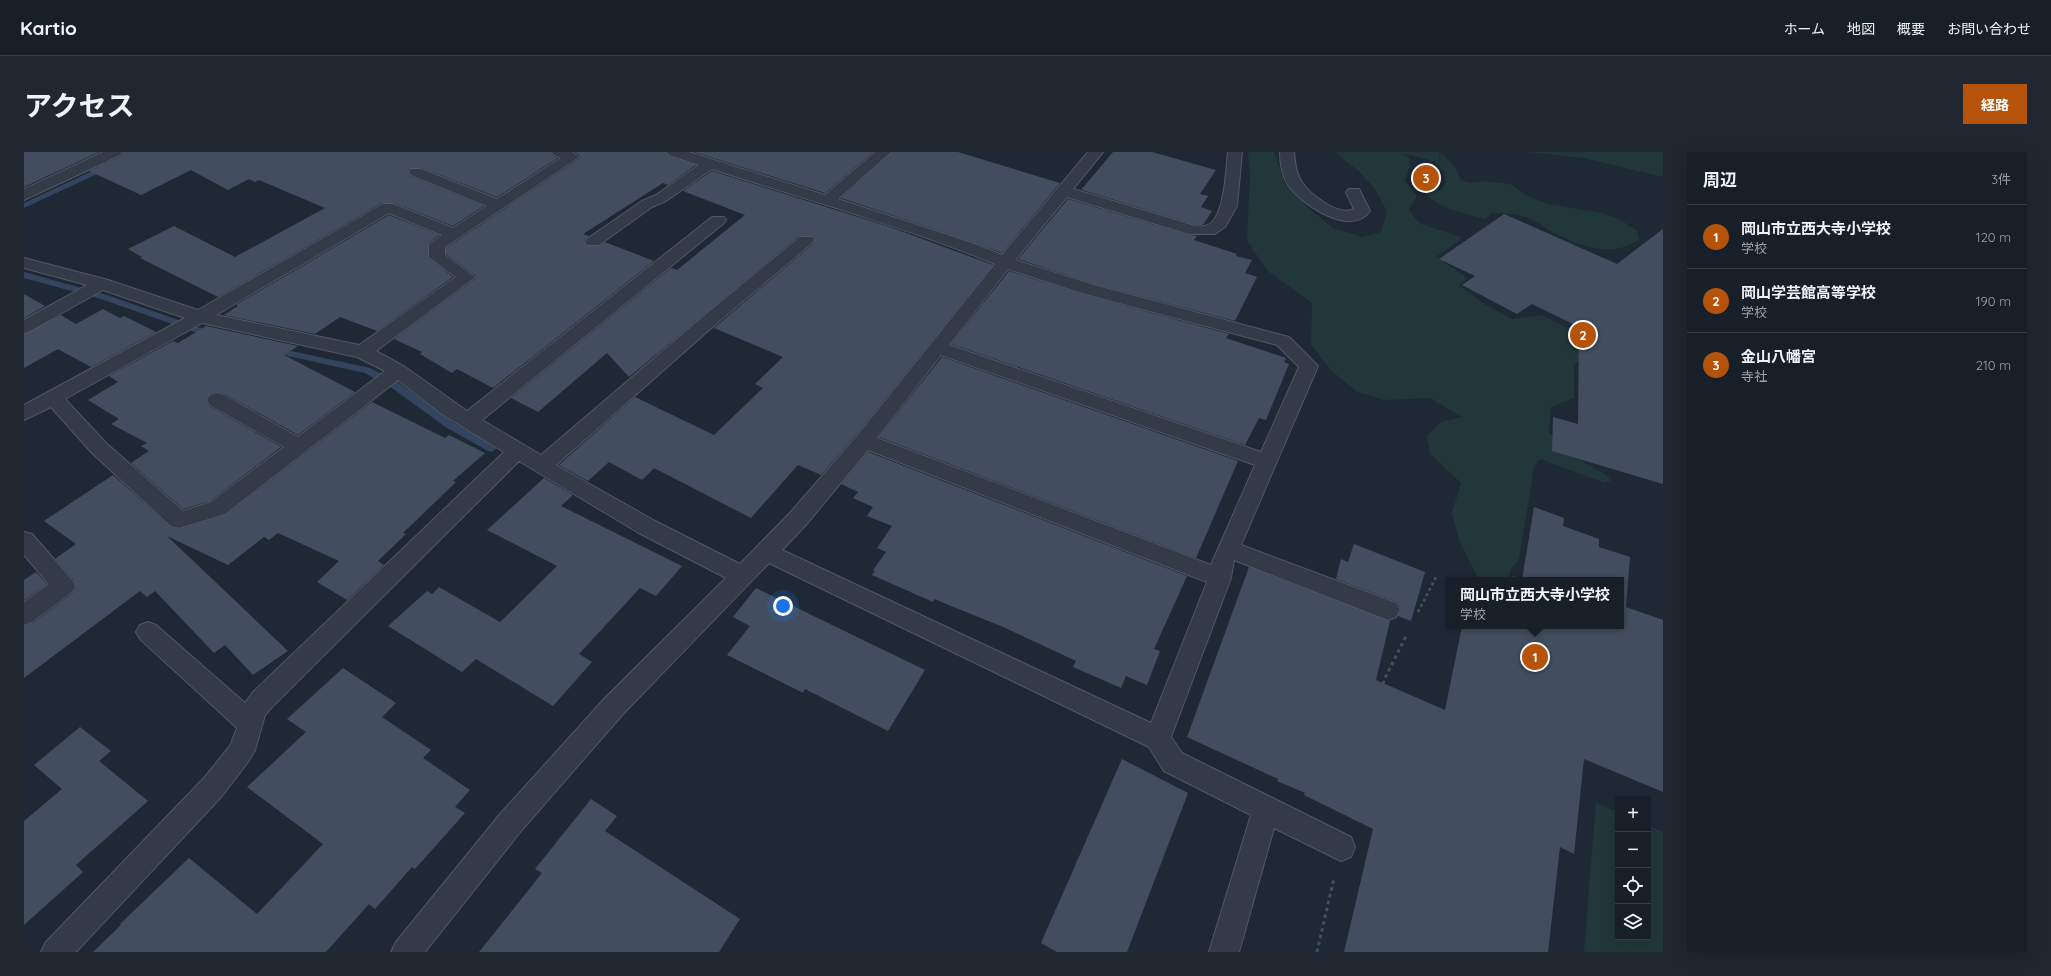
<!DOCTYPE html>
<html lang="ja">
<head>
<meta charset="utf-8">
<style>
  body { margin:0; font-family:Quicksand,"Noto Sans JP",sans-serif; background:#202730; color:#f1f3f6 }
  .controls { position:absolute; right:12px; bottom:12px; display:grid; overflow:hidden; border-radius:0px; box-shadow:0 4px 16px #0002 }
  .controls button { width:36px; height:36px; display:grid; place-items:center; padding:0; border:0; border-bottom:1px solid #363d45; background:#171f28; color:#f1f3f6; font:20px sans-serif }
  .you { position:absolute; left:759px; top:454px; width:14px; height:14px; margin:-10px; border:3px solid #fff; border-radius:50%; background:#1a73e8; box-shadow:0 0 0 6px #1a73e833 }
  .badge { display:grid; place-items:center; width:26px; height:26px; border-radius:50%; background:#b45309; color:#fff; font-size:13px; font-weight:700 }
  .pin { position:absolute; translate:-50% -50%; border:2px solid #fff; box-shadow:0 1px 4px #0006 }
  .popup { position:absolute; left:1422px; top:425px; width:178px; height:52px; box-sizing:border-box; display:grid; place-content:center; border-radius:0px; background:#171f28; filter:drop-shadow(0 1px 3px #0005); font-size:13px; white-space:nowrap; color:#9ea2a8 }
  .popup b { font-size:15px; color:#f1f3f6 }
  .popup::after { content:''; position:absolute; left:50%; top:100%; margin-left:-8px; border:8px solid transparent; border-top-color:#171f28 }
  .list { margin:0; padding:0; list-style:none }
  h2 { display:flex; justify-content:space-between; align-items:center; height:52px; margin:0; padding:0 16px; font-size:17px }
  h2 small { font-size:13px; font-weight:400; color:#9ea2a8 }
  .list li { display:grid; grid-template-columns:26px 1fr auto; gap:12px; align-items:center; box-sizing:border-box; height:64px; padding:0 16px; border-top:1px solid #363d45 }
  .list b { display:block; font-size:15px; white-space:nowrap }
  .list p { margin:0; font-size:13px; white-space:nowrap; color:#9ea2a8 }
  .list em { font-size:13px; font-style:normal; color:#9ea2a8 }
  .icon { flex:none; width:22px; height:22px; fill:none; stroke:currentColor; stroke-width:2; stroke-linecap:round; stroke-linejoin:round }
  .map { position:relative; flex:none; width:1639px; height:800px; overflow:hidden; border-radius:0px }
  header { display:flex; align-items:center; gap:24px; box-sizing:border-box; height:56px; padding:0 20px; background:#171f28; border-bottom:1px solid #363d45 }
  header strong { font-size:19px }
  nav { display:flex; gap:22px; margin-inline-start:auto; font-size:14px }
  .intro { display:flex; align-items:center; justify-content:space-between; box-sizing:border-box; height:96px; padding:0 24px }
  h1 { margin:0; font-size:28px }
  .button { padding:10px 18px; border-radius:0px; background:#b45309; color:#fff; font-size:14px; font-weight:700 }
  main { display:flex; gap:24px; padding:0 24px }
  aside { flex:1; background:#171f28; border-radius:0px; box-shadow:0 4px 16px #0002 }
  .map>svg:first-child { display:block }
  .green { fill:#223739 }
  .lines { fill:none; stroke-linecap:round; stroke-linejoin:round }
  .stream { fill:#32445e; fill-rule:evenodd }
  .building { fill:#424e5f }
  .minor-casing { stroke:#505865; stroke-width:2 }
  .path-far1 { stroke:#405457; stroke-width:2.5; stroke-dasharray:3 3; stroke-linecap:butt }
  .path { stroke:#405457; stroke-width:3; stroke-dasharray:3.5 3.5; stroke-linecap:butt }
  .minor { fill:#323b47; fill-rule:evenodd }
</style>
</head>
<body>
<header>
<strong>Kartio</strong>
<nav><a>ホーム</a><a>地図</a><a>概要</a><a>お問い合わせ</a></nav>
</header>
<div class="intro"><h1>アクセス</h1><a class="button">経路</a></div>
<main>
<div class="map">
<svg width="1639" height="800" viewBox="0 0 1639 800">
  <rect width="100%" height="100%" fill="#1f2936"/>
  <!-- green -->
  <g class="green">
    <polygon points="1224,0 1250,0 1261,32 1282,54 1309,76 1338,85 1357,80 1363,60 1351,37 1335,19 1310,0 1415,0 1416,8 1409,9 1378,1 1385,6 1386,13 1381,29 1393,44 1385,58 1395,71 1439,86 1412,105 1444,126 1435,133 1462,153 1488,167 1518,163 1572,191 1579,200 1550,212 1550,246 1527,255 1525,282 1549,289 1548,303 1584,324 1586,329 1581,331 1516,307 1510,315 1495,407 1487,417 1484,428 1455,428 1435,388 1428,361 1437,331 1406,301 1403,284 1417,270 1438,265 1406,246 1360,248 1333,240 1307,218 1287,192 1288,151 1244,119 1223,89 1226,24"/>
    <path d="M 1416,0 L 1431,15 L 1437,28 L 1446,31 L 1459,29 L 1486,32 L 1504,44 L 1524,52 L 1578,61 L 1597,68 L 1613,79 L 1615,87 C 1593,105 1560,96 1536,84 C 1525,79 1517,72 1506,67 C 1495,61 1479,62 1467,61 L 1461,67 C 1435,61 1412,55 1394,35 L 1402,34 L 1416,39 L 1422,31 L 1420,19 L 1410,10 L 1417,8 Z"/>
    <polygon points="1503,0 1639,0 1639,25 1560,6"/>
    <polygon points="1572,651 1594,660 1594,785 1624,785 1624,673 1639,680 1639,800 1560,800"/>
  </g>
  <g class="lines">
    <!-- stream -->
    <g class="stream">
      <polygon points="81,13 88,15 0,56 0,51"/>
      <polygon points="0,120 83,143 191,181 192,183 191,185 185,185 77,147 0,126"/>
      <polygon points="249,195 346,216 375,231 430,271 472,293 473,296 468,300 464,299 423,276 368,236 341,221 246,200 244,198"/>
    </g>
  </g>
  <!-- building -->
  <g class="building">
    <polygon points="0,0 75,0 0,35"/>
    <polygon points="99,0 527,0 529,4 534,6 473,45 398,16 387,16 384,19 386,24 460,54 429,74 370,51 358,51 194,145 116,106 118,105 104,97 150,74 211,105 301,56 235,28 231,30 225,27 204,38 167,18 117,43 65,19 97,4"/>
    <polygon points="551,0 642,0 645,4 672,13 644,33 639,31 559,82 565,84 560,89 563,94 575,94 581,90 630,109 469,236 433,217 428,221 396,202 398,200 370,187 452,126 452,124 422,102 422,96 556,6 556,4"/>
    <polygon points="670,0 849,0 801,41"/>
    <polygon points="868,0 934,0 1036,31 978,101 948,90 817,46"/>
    <polygon points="1089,0 1128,0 1192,18 1176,42 1184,44 1177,55 1188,59 1179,73 1171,73 1052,36 1057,38"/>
    <polygon points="688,19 866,75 969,113 832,283 797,323 774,313 727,366 630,316 618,328 585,310 564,329 535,313 611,245 690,283 739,236 731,232 759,205 690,176 789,92 791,87 788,84 775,84 605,225 583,201 514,260 487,246 647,116 653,118 721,63 659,39"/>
    <polygon points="1044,47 1165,83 1173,84 1170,88 1213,102 1212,104 1228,108 1221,121 1233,125 1211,169 1070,132 994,107"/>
    <polygon points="1480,62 1593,112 1639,77 1639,332 1528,299 1529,265 1554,272 1555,175 1508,152 1493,162 1438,133 1451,124 1415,107"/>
    <polygon points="365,63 415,83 404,92 404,105 429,125 353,179 316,165 291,182 200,163 214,154 212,153"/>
    <polygon points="985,119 1058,142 1205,182 1202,186 1262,206 1260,210 1265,212 1242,268 1235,266 1221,293 927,192"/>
    <polygon points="0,142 21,154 0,166"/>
    <polygon points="79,157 96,166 100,164 132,180 67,215 34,197 0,216 0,182 37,163 52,172"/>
    <polygon points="182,174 274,194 260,203 331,240 274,283 201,242 193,240 186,242 182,247 185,254 257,295 186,349 159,357 107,311 125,299 117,294 123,291 87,272 95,267 64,248 94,230 85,224 149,189 154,191"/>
    <polygon points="918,205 1214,309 1172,406 855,285"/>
    <polygon points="348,250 421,286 425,283 461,301 429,329 432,330 379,381 382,382 354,409 360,413 323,448 293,430 315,409 254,381 245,388 240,385 204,413 143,384 264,499 229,523 201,493 190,501 131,439 123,445 116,439 0,526 0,474 9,471 49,441 52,435 49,427 31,407 52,392 20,369 89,323 147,375 155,377 201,363"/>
    <polygon points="844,300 1163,424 1130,497 1136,499 1123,533 1102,524 1097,536 1049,515 1052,509 979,475 910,447 909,450 848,423 851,419 849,418 862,400 853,396 868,374 843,364 849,355 829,346 834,340 817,332"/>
    <polygon points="520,326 549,343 537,354 658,414 632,444 616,436 555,502 568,510 529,554 452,507 438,520 364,474 403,439 408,442 415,435 476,470 533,414 463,378"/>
    <polygon points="1510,355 1540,366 1539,374 1575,387 1575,395 1606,405 1602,455 1639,468 1639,640 1560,607 1550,702 1536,695 1524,800 1320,800 1349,677 1280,643 1281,641 1253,629 1254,627 1163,585 1225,415 1366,469 1352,528 1421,558 1438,474 1597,474 1597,428 1488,428 1489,424 1498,428"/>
    <polygon points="1330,392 1401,420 1387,469 1374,464 1377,457 1373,450 1312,427 1317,407 1324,410"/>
    <polygon points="12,420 23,432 0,448 0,428"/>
    <polygon points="732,436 901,518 864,579 781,537 779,541 703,503 726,474 709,465"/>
    <polygon points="319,516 372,551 358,565 407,598 399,606 446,638 431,655 441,661 391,717 388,715 351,757 345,752 302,800 69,800 97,773 96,772 165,706 233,762 299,692 223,635 282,580 263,567"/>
    <polygon points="56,575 87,599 75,609 124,649 52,713 59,720 0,773 0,669 38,637 10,613"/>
    <polygon points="1098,607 1164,641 1103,800 1033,800 1017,791"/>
    <polygon points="567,647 593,664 581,679 716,767 695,800 455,800 518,721 511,717"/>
  </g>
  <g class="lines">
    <defs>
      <g id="minor">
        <polygon points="79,0 98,0 96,3 0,48 0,37"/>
        <path d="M 528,0 L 548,0 L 555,5 L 421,95 L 421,103 L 451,125 L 352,199 L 381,215 L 443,259 L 688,65 L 700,65 L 702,68 L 700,71 L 458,268 L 517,303 L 681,163 L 776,85 L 788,85 L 790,88 L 788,91 L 693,171 L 532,313 L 631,369 L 716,412 L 765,362 L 833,284 L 971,112 C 879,74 783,48 688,17 L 642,49 L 628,55 L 575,93 L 563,93 L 561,90 L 563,87 L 618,49 L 632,43 L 675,13 L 645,3 L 643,0 L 665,0 L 801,43 L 851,0 L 867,0 L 814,47 L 948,91 L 978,103 L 1064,0 L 1079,0 L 1049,37 L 1171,74 C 1174,74 1178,75 1181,74 C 1201,70 1202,17 1204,0 L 1218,0 L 1213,54 L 1201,75 L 1191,82 L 1165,82 L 1043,45 L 991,108 L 1070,133 L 1265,185 L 1294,214 L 1217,393 L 1372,451 L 1376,458 L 1372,465 L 1364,468 L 1210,408 L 1207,426 L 1147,585 L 1158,601 L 1327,685 L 1331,695 L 1327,705 L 1317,709 L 1250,676 L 1215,800 L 1185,800 L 1227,663 L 1140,619 L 1125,595 L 745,411 L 599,562 L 497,679 L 401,800 L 367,800 L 372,790 L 477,661 L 581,546 L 702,426 L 615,381 L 495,309 L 247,556 L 241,563 L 231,598 L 224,610 L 198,644 L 52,800 L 17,800 L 22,790 L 180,626 L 206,594 L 213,576 L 116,487 L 112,480 L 116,473 L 124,470 L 132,473 L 221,551 L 229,540 L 480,300 L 418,262 L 374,228 L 201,362 L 155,376 L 147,374 L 68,301 L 27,255 L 0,268 L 0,253 L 161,166 L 79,138 L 6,179 L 0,181 L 0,168 L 63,133 L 0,116 L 0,106 L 84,128 L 174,158 L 359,52 L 369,52 L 429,76 L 463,54 L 387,23 L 385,20 L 387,17 L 397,17 L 473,47 L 537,6 L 530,3 ZM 365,61 L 418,83 L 405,93 L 405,105 L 432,125 L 335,193 L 192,163 ZM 984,117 L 1058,141 L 1253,193 L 1275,215 L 1237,300 L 925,193 ZM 178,171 L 333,205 L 361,219 L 274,285 L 200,243 L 193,241 L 186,243 L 183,248 L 186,253 L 260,295 L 187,350 L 159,359 L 82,291 L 41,247 ZM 917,203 L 1231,313 L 1187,413 L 853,286 ZM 844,298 L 1183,430 L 1127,571 L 758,398 L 781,374 Z"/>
        <path d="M 1256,0 L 1270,0 C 1271,10 1272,22 1278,30 C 1285,42 1315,65 1330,57 L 1322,40 L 1325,37 L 1335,37 L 1346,59 C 1327,86 1277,52 1264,33 C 1258,23 1256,11 1256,0 Z"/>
        <polygon points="0,380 8,382 48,428 51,434 48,440 8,470 0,473 0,450 25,432 0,403"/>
      </g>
    </defs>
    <!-- minor casing -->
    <use href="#minor" class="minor-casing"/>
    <!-- path-far1 -->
    <polyline class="path-far1" points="1394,460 1412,425"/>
    <!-- path -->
    <g class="path">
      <polyline points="1326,661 1360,528 1383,482"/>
      <polyline points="1293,800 1310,726"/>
    </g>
    <!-- minor -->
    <use href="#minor" class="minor"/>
  </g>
</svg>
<div class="controls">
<button>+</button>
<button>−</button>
<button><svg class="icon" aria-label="locate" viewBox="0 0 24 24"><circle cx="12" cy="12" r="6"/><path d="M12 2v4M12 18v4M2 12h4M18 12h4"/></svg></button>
<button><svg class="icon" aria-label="layers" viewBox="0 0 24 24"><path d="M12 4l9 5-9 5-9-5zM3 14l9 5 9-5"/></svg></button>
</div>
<div class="you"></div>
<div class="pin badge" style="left:1511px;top:505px">1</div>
<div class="popup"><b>岡山市立西大寺小学校</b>学校</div>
<div class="pin badge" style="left:1559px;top:183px">2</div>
<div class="pin badge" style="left:1402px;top:26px">3</div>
</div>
<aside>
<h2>周辺<small>3件</small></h2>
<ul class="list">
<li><span class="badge">1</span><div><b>岡山市立西大寺小学校</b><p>学校</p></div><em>120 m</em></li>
<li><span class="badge">2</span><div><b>岡山学芸館高等学校</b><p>学校</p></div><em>190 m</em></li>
<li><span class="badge">3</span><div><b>金山八幡宮</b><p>寺社</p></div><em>210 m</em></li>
</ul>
</aside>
</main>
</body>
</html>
